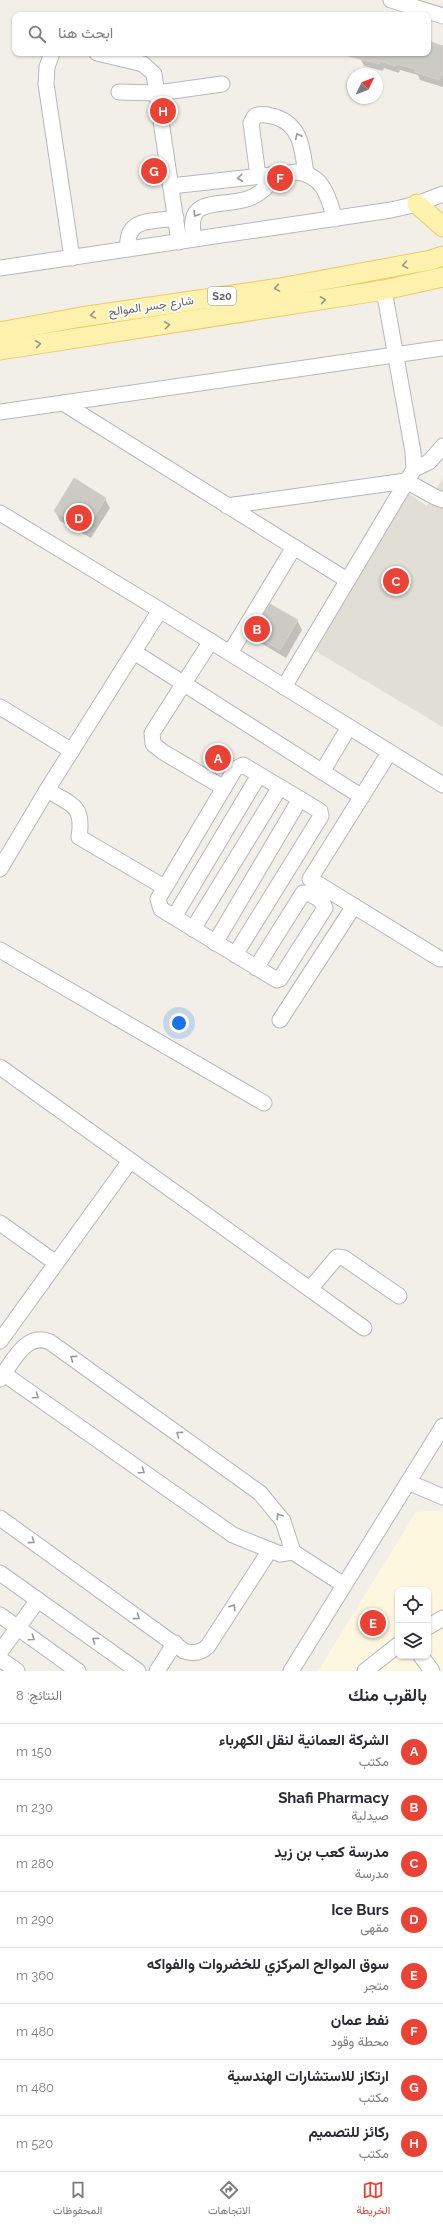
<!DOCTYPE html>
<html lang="ar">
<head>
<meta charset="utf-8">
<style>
  body { margin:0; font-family:Raleway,Vazirmatn,sans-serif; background:#f2f2f3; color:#2b2b33; direction:rtl }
  .controls { position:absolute; right:12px; bottom:12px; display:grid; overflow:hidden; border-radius:8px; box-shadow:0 1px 3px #0004 }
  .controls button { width:36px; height:36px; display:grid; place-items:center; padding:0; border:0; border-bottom:1px solid #e1e1e2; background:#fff; color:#2b2b33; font:20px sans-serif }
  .compass { position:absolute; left:347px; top:68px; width:36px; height:36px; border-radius:50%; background:#fff; box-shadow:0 1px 3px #0004; rotate:47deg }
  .you { position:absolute; left:179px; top:1023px; width:14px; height:14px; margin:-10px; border:3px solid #fff; border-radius:50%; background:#1a73e8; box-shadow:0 0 0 6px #1a73e833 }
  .badge { display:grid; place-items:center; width:26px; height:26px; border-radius:50%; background:#ea4335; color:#fff; font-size:13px; font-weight:700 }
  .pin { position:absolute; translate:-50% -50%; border:2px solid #fff; box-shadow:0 1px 4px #0006 }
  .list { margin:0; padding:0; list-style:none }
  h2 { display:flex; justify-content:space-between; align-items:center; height:52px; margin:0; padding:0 16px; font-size:17px }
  h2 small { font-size:13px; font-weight:400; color:#7c7c81 }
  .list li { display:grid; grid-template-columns:26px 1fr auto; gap:12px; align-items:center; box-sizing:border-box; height:56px; padding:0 16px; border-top:1px solid #e1e1e2 }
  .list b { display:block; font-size:15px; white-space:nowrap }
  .list p { margin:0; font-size:13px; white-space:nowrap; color:#7c7c81 }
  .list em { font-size:13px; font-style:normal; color:#7c7c81 }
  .icon { flex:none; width:22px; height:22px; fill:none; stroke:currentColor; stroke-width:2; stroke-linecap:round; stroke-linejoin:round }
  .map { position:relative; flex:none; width:443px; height:1671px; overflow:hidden; direction:ltr }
  .search { position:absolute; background:#fff; box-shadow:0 1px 3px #0004; left:12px; right:12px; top:12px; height:44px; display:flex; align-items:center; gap:10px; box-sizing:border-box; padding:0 14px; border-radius:8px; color:#7c7c81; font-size:15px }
  .sheet { height:500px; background:#fff }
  nav { display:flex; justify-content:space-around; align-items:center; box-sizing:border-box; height:56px; border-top:1px solid #e1e1e2; background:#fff; font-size:11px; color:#7c7c81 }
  nav a { display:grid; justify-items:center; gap:2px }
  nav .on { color:#ea4335 }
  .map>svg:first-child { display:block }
  .commercial { fill:#fef7e0; fill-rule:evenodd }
  .education { fill:#e1ded6 }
  .shadow { fill:#0003 }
  .building { fill:#cccac5; stroke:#d6d1c6 }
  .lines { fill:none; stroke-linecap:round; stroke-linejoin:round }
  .minor-casing { stroke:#b5b8bc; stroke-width:17 }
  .major-casing { stroke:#f2c960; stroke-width:21 }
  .minor { stroke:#fff; stroke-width:15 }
  .major { stroke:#fff2af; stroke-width:19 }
  .oneway { stroke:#979a9d }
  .oneway2 { stroke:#979581 }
  .labels { text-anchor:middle; stroke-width:3.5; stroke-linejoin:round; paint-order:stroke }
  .shield { fill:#fff; stroke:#8f9295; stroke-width:1 }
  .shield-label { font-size:11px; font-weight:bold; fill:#5f6368 }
  .street-label { font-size:12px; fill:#5f6368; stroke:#fff }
</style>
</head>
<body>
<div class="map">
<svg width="443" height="1671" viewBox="0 0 443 1671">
  <rect width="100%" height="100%" fill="#f1efe8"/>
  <!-- commercial -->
  <path class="commercial" d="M 443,1510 L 443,1671 L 318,1671 L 416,1512 ZM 398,1590 L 428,1590 L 428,1656 L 398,1656 Z"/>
  <!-- education -->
  <polygon class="education" points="443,478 443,727 307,646 406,492 427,506"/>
  <!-- shadow -->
  <g class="shadow">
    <polygon points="428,41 443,46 443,87 420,80 418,75 400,70 399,73 384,68 383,71 364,66 358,53 428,53"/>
    <polygon points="105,499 110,508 91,538 60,521 55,511"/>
    <polygon points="297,620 302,630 286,658 259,642 254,633"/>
  </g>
  <!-- building -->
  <g class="building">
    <polygon points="428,41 443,46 443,74 439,80 415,72 415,69 404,66 396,64 395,66 380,61 379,64 348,56 349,53 428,53"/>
    <polygon points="74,478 106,498 86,530 54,511"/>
    <polygon points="270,604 298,620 280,650 252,633"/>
  </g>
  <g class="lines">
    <defs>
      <g id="minor">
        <polyline points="391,0 443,16"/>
        <polyline points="52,53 47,67 46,84 72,258"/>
        <polyline points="97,53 143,64 154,74 179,242"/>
        <polyline points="119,92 158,93 222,84"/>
        <path d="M 258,176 L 251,123 L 255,116 C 262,113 269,115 276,117 C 302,126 302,150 306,173"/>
        <path d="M 171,186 L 298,172 C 324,176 328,197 335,219"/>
        <path d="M 194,239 C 185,197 215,207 243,200 C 258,197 268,187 276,175"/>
        <path d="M 128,249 C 125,217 152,222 176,218"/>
        <polyline points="0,268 391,210 417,204 443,194"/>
        <polyline points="63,403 347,580"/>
        <polyline points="0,412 443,348"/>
        <polyline points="414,469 429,462 443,446"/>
        <polyline points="227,506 406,481 435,497 443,500"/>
        <polyline points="0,513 160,610 443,785"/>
        <polyline points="211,641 152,733 153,744 163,752 224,788"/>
        <polyline points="134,652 362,797"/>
        <polyline points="230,653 294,547"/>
        <polyline points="284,687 414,469 413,452 384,290"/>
        <polyline points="0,707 72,751"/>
        <polyline points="389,753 310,879 440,959"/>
        <polyline points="322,772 349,727"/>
        <path d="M 47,790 C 72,805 84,805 79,837 L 164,887"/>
        <polyline points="0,869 47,790 160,610"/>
        <polyline points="174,917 259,775"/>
        <polyline points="193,929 280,787"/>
        <polyline points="215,943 300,799"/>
        <polyline points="0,950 264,1103"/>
        <path d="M 235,955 L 321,816 L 320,811 L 243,765 L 235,769 L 158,899 L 161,909 L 277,980 L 280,979 L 325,908 C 322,899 311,893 303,893 L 256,968"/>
        <polyline points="280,1020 354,906"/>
        <polyline points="0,1067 364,1328"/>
        <polyline points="0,1223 56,1263"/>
        <polyline points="310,1289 337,1257 344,1258 399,1296"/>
        <polyline points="0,1341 130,1161"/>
        <polyline points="4,1374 233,1535 280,1554 293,1552"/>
        <path d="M 0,1379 C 12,1363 26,1331 50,1342 L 260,1493 L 283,1521 L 293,1552 L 344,1585"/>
        <polyline points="408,1482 443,1497"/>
        <path d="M 0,1518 L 184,1651 C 193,1654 201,1653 208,1646 L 270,1550"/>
        <polyline points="0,1573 138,1671"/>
        <polyline points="0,1615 78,1671"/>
        <polyline points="428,1627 443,1618"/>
        <polyline points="0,1652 38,1600"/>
        <polyline points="421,1656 432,1671"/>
        <polyline points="0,1659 17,1671"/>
        <polyline points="157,1671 175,1643"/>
        <polyline points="291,1671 443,1426"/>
        <polyline points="365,1671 398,1645"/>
      </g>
      <g id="major">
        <polyline points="417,204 443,227"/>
        <polyline points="0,332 81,317 280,288 431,260 443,256"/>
        <polyline points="0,350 384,290 443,277"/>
      </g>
    </defs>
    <!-- minor casing -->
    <use href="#minor" class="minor-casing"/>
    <!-- major casing -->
    <use href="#major" class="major-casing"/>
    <!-- minor -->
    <use href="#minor" class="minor"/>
    <!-- major -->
    <use href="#major" class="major"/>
  </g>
  <!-- one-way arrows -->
  <defs><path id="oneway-chevron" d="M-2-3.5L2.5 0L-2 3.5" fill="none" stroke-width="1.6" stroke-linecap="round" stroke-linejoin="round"/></defs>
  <g class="oneway">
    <use href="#oneway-chevron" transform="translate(298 136) rotate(-116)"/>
    <use href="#oneway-chevron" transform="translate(240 178) rotate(174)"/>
    <use href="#oneway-chevron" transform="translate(196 214) rotate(122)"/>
    <use href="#oneway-chevron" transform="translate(73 1358) rotate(-144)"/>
    <use href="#oneway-chevron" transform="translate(36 1396) rotate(35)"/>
    <use href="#oneway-chevron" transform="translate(179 1434) rotate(-144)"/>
    <use href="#oneway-chevron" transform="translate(142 1471) rotate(35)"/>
    <use href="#oneway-chevron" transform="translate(279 1516) rotate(-123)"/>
    <use href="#oneway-chevron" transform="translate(32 1541) rotate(36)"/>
    <use href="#oneway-chevron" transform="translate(233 1607) rotate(-57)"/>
    <use href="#oneway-chevron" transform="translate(137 1617) rotate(36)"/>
    <use href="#oneway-chevron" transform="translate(32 1638) rotate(35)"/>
    <use href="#oneway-chevron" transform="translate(95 1640) rotate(-144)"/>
  </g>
  <g class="oneway2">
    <use href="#oneway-chevron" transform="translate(405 265) rotate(170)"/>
    <use href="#oneway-chevron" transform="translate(277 288) rotate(171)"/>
    <use href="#oneway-chevron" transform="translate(323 300) rotate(-9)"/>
    <use href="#oneway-chevron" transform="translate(93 315) rotate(171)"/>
    <use href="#oneway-chevron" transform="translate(167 325) rotate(-8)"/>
    <use href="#oneway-chevron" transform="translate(38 344) rotate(-8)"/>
  </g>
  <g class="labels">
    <!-- shield labels -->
    <rect class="shield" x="208" y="287" width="28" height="18" rx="3"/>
    <g class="shield-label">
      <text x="222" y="300">S20</text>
    </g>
    <!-- street labels -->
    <g class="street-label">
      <text transform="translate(151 306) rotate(-8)" y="4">شارع جسر الموالح</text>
    </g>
  </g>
</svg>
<div class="controls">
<button><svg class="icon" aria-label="locate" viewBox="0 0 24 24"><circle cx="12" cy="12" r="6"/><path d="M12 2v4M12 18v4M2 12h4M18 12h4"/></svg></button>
<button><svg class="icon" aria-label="layers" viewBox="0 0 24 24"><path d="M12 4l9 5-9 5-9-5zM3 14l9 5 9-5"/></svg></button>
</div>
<svg class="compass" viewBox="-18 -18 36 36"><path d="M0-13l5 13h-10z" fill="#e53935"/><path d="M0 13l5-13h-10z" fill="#7c7c81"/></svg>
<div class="you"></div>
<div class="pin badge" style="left:218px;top:758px">A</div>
<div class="pin badge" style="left:257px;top:629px">B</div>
<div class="pin badge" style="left:396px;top:581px">C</div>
<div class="pin badge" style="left:79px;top:518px">D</div>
<div class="pin badge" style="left:373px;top:1623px">E</div>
<div class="pin badge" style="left:280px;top:178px">F</div>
<div class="pin badge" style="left:154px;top:171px">G</div>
<div class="pin badge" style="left:163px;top:111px">H</div>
<div class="search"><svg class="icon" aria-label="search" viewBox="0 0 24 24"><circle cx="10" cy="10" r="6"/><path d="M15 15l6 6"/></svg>ابحث هنا</div>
</div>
<section class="sheet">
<h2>بالقرب منك<small>النتائج: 8</small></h2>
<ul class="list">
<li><span class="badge">A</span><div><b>الشرکة العمانیة لنقل الکهرباء</b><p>مكتب</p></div><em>150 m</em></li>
<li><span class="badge">B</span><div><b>Shafi Pharmacy</b><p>صيدلية</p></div><em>230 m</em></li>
<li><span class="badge">C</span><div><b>مدرسة كعب بن زيد</b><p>مدرسة</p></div><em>280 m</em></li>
<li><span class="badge">D</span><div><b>Ice Burs</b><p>مقهى</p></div><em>290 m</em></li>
<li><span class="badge">E</span><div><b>سوق الموالح المركزي للخضروات والفواكه</b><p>متجر</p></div><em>360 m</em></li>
<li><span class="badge">F</span><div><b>نفط عمان</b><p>محطة وقود</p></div><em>480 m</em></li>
<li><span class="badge">G</span><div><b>ارتكاز للاستشارات الهندسية</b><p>مكتب</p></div><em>480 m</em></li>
<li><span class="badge">H</span><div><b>ركائز للتصميم</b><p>مكتب</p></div><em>520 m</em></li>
</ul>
</section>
<nav>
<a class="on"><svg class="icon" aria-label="map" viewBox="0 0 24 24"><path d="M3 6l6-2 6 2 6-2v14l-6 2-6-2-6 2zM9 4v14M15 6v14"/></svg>الخريطة</a>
<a><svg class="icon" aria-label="directions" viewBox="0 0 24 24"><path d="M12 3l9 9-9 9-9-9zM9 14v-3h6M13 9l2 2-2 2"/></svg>الاتجاهات</a>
<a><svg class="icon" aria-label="saved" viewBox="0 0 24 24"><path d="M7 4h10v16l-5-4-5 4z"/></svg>المحفوظات</a>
</nav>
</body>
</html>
